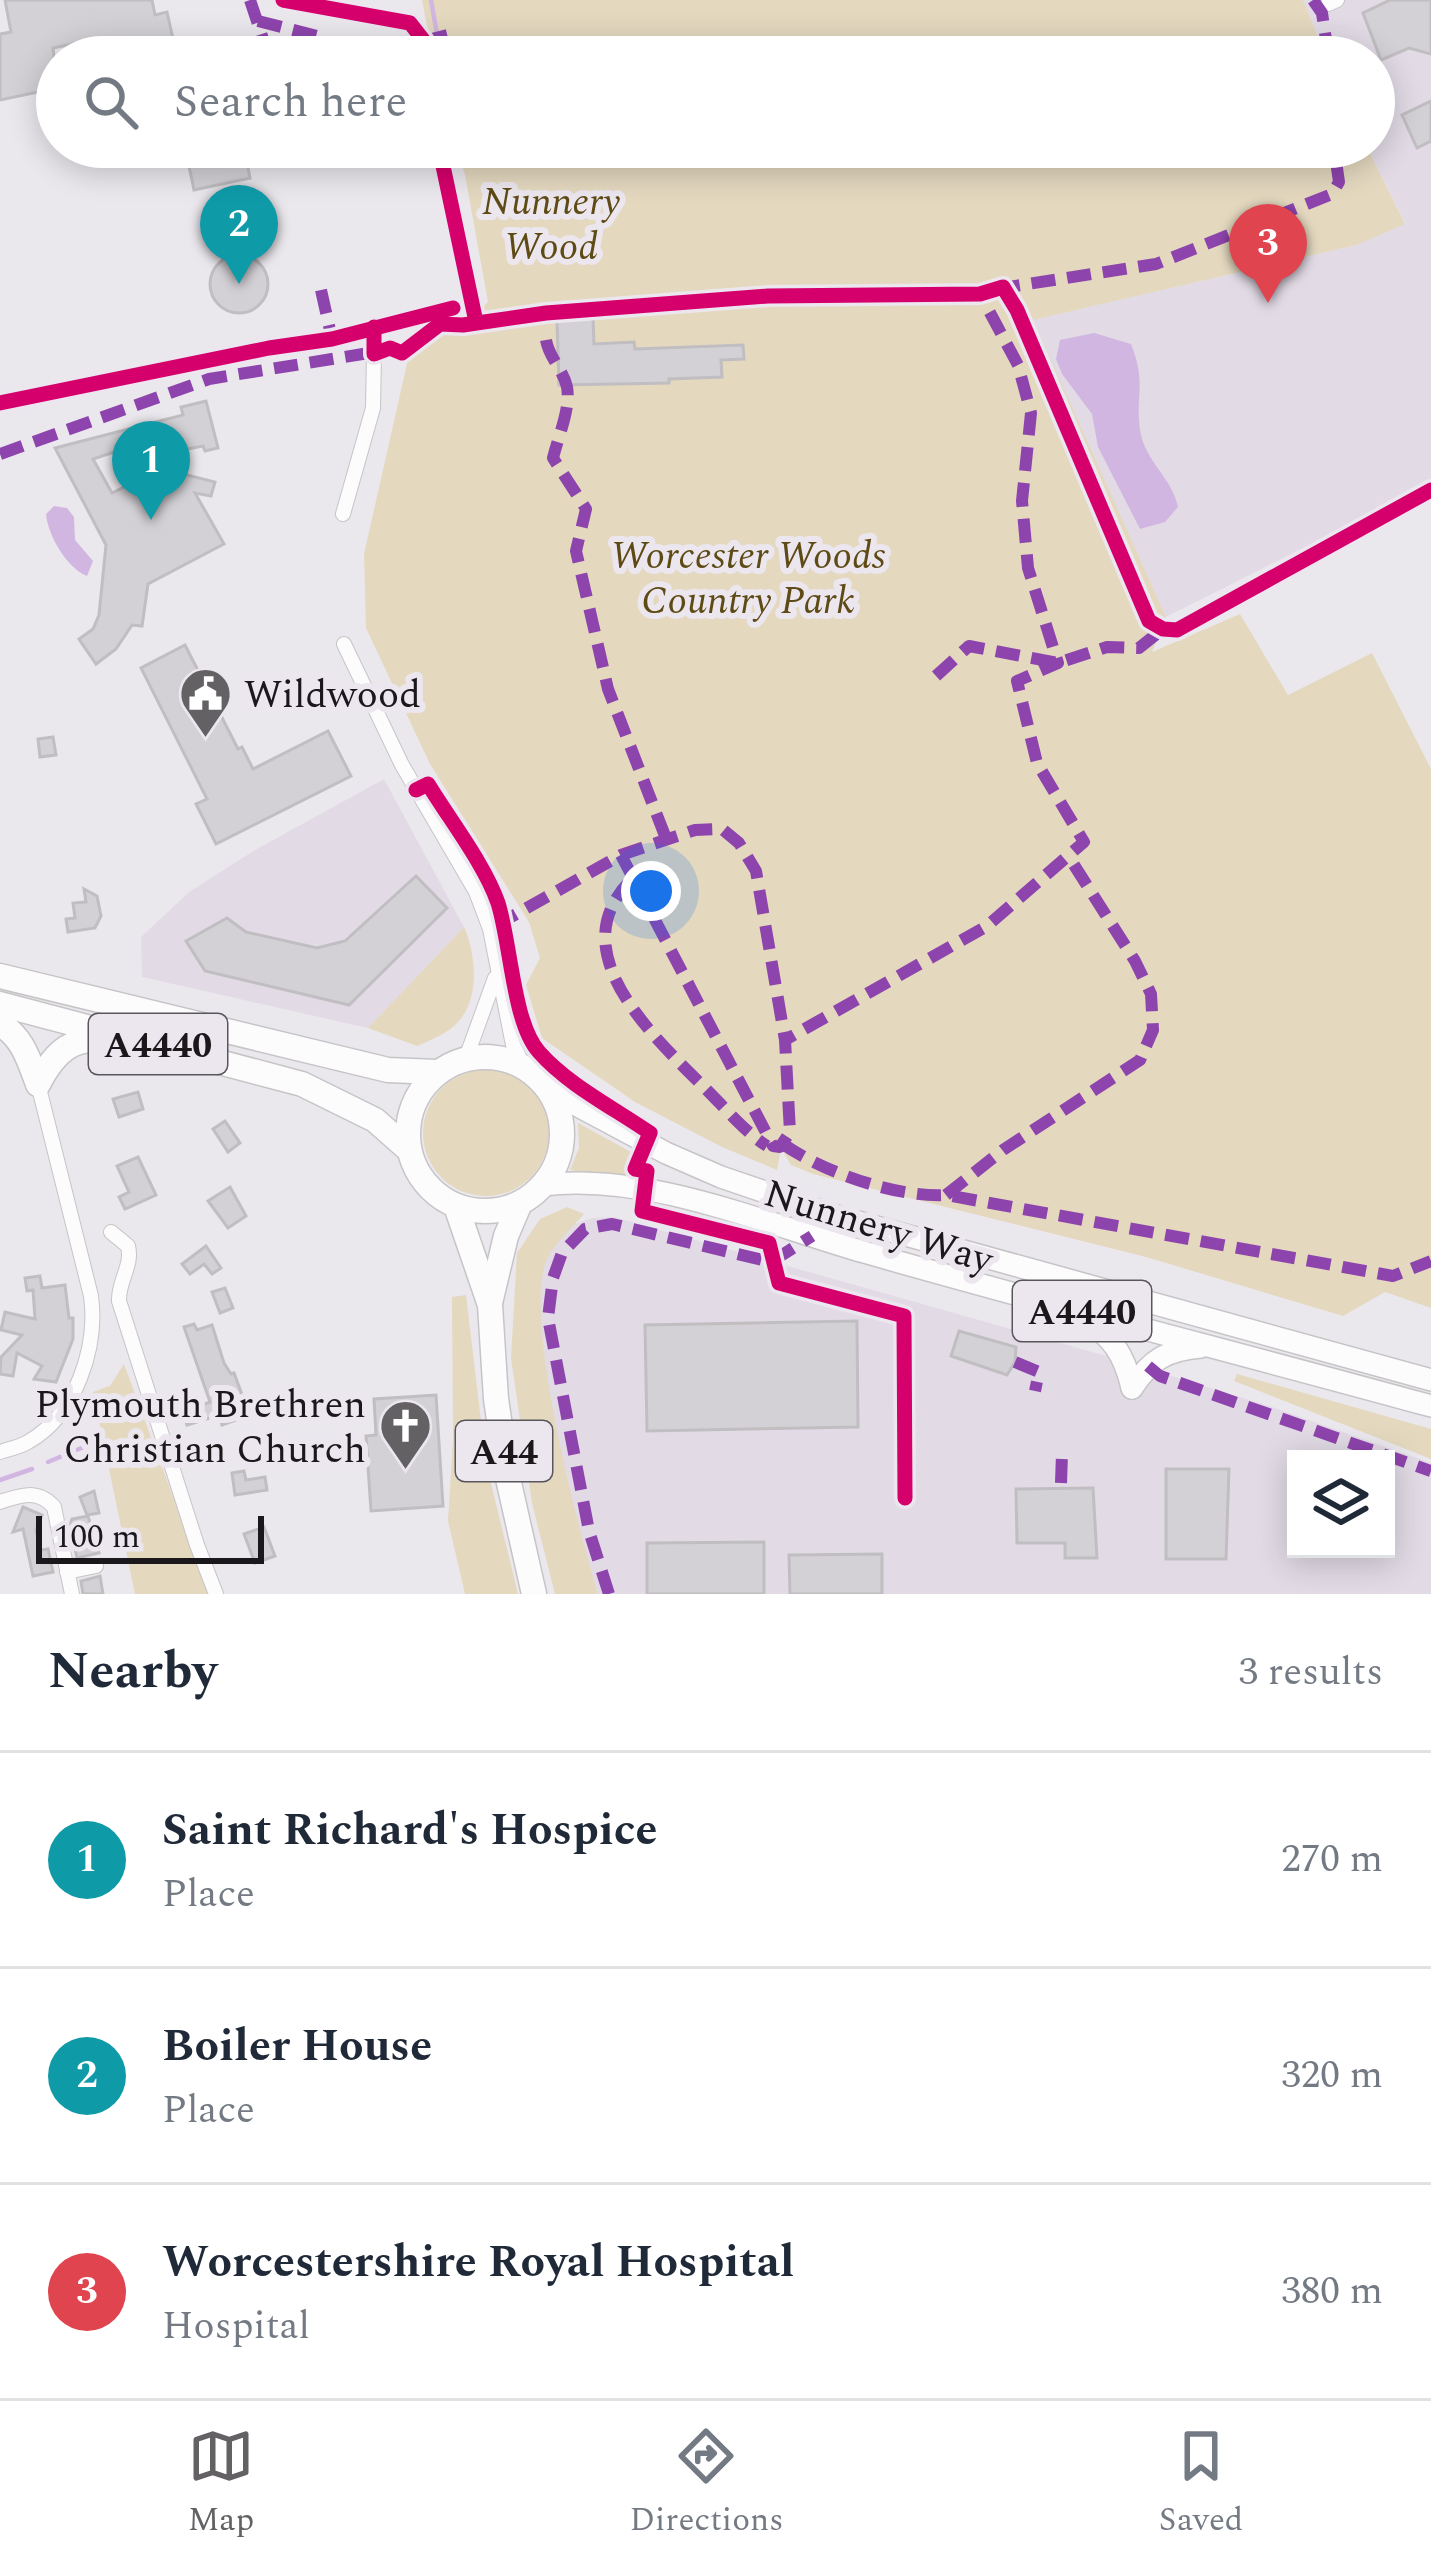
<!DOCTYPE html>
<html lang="en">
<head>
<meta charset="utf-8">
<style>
  body { margin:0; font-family:Spectral,serif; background:#f6f6f7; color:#1f2937 }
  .controls { position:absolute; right:36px; bottom:36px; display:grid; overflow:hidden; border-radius:0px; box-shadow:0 6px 30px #0003 }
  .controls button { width:108px; height:108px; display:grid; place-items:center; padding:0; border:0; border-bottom:3px solid #e0e1e3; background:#fff; color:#1f2937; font:60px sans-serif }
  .scale { position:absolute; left:36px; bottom:30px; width:228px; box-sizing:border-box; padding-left:12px; border:6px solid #1a181b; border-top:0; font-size:33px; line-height:42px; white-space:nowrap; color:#1a181b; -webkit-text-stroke:9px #ece6ef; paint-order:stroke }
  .you { position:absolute; left:651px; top:891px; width:42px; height:42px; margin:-30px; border:9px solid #fff; border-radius:50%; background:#1a73e8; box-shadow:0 0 0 18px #1a73e833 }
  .badge { display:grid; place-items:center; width:78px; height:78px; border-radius:50%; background:#636164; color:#fff; font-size:39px; font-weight:700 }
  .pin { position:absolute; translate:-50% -99px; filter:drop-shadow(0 3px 6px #0008) }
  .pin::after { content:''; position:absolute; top:63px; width:42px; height:36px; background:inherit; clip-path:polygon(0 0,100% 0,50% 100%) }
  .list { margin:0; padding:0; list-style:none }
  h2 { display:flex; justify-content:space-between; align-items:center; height:156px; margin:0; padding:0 48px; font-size:51px }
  h2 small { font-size:39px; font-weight:400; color:#747a83 }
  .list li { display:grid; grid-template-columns:78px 1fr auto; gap:36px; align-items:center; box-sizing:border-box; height:216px; padding:0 48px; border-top:3px solid #e0e1e3 }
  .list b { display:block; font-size:45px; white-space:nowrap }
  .list p { margin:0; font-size:39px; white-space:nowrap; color:#747a83 }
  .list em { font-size:39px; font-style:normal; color:#747a83 }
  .icon { flex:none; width:66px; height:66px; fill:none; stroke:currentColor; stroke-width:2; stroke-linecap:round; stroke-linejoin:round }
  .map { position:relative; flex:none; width:1431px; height:1594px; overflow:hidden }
  .search { position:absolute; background:#fff; box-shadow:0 6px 30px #0003; left:36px; right:36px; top:36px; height:132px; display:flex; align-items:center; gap:30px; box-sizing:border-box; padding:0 42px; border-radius:66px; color:#747a83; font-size:45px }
  .sheet { height:804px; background:#fff }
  nav { display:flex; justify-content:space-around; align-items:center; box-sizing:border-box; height:168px; border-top:3px solid #e0e1e3; background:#fff; font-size:33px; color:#747a83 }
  nav a { display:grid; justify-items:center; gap:6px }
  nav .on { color:#636164 }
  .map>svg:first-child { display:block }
  .built { fill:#e2dbe6; fill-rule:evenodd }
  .green { fill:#e4d8bf }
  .water { fill:#d2b6e2 }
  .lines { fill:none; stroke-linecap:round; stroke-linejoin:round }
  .stream { stroke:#d2b6e2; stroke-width:4.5 }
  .building { fill:#d3d1d5; stroke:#c1bec2; stroke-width:3 }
  .street-casing { stroke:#c6c4c7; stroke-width:16 }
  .primary-casing { stroke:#c6c4c7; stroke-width:24 }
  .highway-casing { stroke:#c6c4c7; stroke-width:27 }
  .street { stroke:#fcfcfc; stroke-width:14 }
  .primary { stroke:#fcfcfc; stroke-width:21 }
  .highway { stroke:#fcfcfc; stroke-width:24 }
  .quiet { stroke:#8e44ad; stroke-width:12; stroke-dasharray:24 12; stroke-linecap:butt }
  .cycleway-casing { stroke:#ece6ef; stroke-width:22 }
  .cycleway { stroke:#d6006c; stroke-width:15 }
  .labels { text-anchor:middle; stroke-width:12; stroke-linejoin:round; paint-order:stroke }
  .shield { fill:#ece6ef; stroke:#59565b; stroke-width:3 }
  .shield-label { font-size:36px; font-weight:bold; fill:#1a181b }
  .park-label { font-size:39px; font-style:italic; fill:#5e4a14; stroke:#ece6ef }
  .poi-label { font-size:39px; fill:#1a181b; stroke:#ece6ef; text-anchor:start }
  .street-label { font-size:39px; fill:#1a181b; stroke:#ece6ef }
</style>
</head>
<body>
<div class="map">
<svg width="1431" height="1594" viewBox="0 0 1431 1594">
  <rect width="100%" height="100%" fill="#ebe8ed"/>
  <!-- built -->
  <g class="built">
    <polygon points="1303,0 1431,0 1431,484 1166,617 1032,320 1356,245 1405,223 1367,147 1374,147 1374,57 1326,57"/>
    <polygon points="384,779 464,927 368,1028 142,977 141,937 189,892 255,850"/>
    <path d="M 614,1217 L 1110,1357 L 1272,1407 L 1431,1463 L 1431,1594 L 598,1594 L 577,1525 L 538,1353 L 536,1286 L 550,1242 L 566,1227 L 592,1218 ZM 1296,1459 L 1386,1459 L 1386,1549 L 1296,1549 Z"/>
  </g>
  <!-- green -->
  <g class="green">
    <polygon points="422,0 1303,0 1326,57 433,57"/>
    <polygon points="457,147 1367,147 1405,224 1356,245 1033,320 1166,617 1152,652 1240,614 1288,695 1372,653 1431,769 1431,1308 1385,1292 1343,1316 1146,1257 813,1174 791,1165 781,1148 777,1170 722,1147 635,1102 542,1038 526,985 540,958 529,922 430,764 366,628 364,554 409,355 433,338 458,330 488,302 465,175"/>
    <path d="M 464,927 C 476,954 480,997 459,1021 C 449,1033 431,1040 417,1046 L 368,1028 Z"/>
    <circle cx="486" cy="1133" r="63"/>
    <polygon points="578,1123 631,1152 627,1173 638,1176 638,1182 570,1170 579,1148"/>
    <path d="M 567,1207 L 584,1214 C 572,1228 556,1242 548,1257 C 520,1311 579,1531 598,1594 L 555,1594 L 532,1503 L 511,1358 L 517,1253 L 540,1219 Z"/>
    <polygon points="466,1295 486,1463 518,1594 465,1594 448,1521 453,1438 452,1297"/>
    <polygon points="124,1364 209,1594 135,1594 93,1392 110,1386"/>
    <polygon points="1237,1374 1431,1429 1431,1459 1234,1381"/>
  </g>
  <!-- water -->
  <g class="water">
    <path d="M 1094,333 L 1131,344 C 1147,385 1135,394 1140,430 C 1145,462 1172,477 1178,507 L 1165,522 L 1140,529 L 1098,447 L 1092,414 L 1062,374 L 1056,359 L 1060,340 Z"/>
    <path d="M 54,506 L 67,508 L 74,517 L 75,540 L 93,561 L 87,576 C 67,568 48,536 46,514 Z"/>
  </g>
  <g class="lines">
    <!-- stream -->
    <g class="stream">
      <polyline points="431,0 441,57"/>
      <polyline points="48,1462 91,1444"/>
      <polyline points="0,1480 32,1469"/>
    </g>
  </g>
  <!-- building -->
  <g class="building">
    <polygon points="5,0 152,0 155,15 167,12 177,57 115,57 113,45 99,48 97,39 53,48 57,88 0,100 0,34 11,32"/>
    <polygon points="1390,0 1431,0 1431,54 1409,48 1381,60 1363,13"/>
    <polygon points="1431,101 1431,141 1417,148 1402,115"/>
    <polygon points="185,147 244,147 250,178 194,190"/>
    <circle cx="239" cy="284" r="29"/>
    <polygon points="593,318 594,344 634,342 635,349 743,345 744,359 721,360 722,377 669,379 669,383 559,385 557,320"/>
    <polygon points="206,401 218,448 205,451 203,446 126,461 123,449 93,459 112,493 188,455 183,474 215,482 211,496 195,493 224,544 148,584 142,626 132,625 116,649 96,664 79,639 93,629 99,615 106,545 55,448 183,415 181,407"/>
    <polygon points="185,645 238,749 242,747 253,769 328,731 351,776 216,844 196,804 207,799 141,668"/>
    <polygon points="53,737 56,755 40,757 38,739"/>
    <polygon points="416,876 447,908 349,1005 205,971 186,941 227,918 246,932 317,948 345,941"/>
    <polygon points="84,889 97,896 101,916 95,928 68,932 66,919 75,918 73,903 86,902"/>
    <polygon points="138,1092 143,1109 119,1117 113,1099"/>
    <polygon points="225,1121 240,1143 228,1152 213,1129"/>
    <polygon points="138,1157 156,1195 125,1209 119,1197 129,1192 117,1166"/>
    <polygon points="230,1187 246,1216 228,1228 208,1201"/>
    <polygon points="206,1246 221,1268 212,1274 204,1264 190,1274 182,1264"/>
    <polygon points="40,1276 42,1288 65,1285 69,1318 73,1318 73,1339 56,1382 34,1379 42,1366 17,1353 13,1376 0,1374 1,1357 22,1335 1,1330 5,1312 35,1319 33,1290 27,1291 25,1278"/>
    <polygon points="225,1288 233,1308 220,1313 212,1292"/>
    <polygon points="857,1321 858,1427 647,1431 645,1325"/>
    <polygon points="194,1324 197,1330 212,1325 224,1363 231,1374 234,1373 244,1400 251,1398 256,1413 222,1425 219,1415 187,1425 183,1412 210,1402 184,1327"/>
    <polygon points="959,1331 1016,1347 1015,1362 1007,1375 951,1356"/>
    <polygon points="436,1395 443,1506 371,1511 366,1436 376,1435 374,1399"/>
    <polygon points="1166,1469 1229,1469 1226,1559 1166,1559"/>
    <polygon points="244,1471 246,1480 265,1477 267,1490 235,1495 232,1473"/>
    <polygon points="1093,1488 1097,1558 1065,1558 1065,1543 1017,1543 1016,1489"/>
    <polygon points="94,1491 99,1513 87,1515 80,1497"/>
    <polygon points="23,1507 42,1515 36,1530 41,1550 48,1549 53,1572 33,1576 23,1529 13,1532"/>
    <polygon points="88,1516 99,1553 77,1558 70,1524 72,1519"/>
    <polygon points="264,1527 275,1556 255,1563 244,1534"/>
    <polygon points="764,1542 764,1594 647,1594 647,1543"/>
    <polygon points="882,1554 882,1594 790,1594 789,1555"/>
    <polygon points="100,1576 103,1594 83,1594 81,1581"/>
  </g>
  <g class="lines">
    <defs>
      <g id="street">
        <polyline points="1328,4 1337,0"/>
        <polyline points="343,514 373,408 374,354"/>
        <polyline points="344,644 402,765 476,892 490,929 513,1045 524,1066"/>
        <polyline points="466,1058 495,978"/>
        <path d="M 111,1232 L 128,1246 C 133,1266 118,1281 119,1301 L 197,1545 L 216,1594"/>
        <path d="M 0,1452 C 9,1449 20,1447 28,1442 C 76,1415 98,1347 91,1296 L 38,1084"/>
        <path d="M 0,1502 C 20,1495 38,1489 54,1507 L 72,1594"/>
        <polyline points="67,1572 96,1566"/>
      </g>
      <g id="primary">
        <polyline points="550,1091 666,1153 721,1177 833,1215 1431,1380"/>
        <path d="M 543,1185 C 647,1172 766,1224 864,1252 C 1052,1306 1242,1354 1431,1406"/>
        <path d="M 1084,1317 C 1112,1338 1124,1353 1132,1388"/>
        <path d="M 1132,1388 C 1151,1359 1167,1350 1201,1347"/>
      </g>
      <g id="highway">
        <polyline points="0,976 388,1070 436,1072"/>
        <polyline points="0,1004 302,1084 375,1120 409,1150"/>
        <path d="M 0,1024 C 23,1037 29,1061 38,1084"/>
        <circle cx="485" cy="1134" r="77"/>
        <path d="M 38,1084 C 55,1051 73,1035 110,1041"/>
        <polyline points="456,1206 490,1305 496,1399 507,1474 534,1594"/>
        <polyline points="490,1303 506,1236 520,1203"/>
      </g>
    </defs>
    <!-- street casing -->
    <use href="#street" class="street-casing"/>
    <!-- primary casing -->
    <use href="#primary" class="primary-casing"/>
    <!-- highway casing -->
    <use href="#highway" class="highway-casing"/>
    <!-- street -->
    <use href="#street" class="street"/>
    <!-- primary -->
    <use href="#primary" class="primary"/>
    <!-- highway -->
    <use href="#highway" class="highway"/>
    <!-- quiet -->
    <g class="quiet">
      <polyline points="250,0 269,57"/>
      <polyline points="1313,0 1322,13 1328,53"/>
      <polyline points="258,21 317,36 317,41 298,57"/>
      <polyline points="424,41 452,34"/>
      <polyline points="996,289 1156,264 1332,194 1339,182 1334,147"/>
      <polyline points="321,290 332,339"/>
      <path d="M 546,340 C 549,358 563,369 567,387 C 571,408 558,437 553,458 L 586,509 L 576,551 L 608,689 L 667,841"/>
      <polyline points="0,454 209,379 381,351"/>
      <polyline points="936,676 969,646 1058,663 1107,647 1139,648 1163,629"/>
      <polyline points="621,855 773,1146 780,1147 790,1132 785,1040 987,926 1084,842 1037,763 1017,681 1058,663 1028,568 1022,501 1031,413 1018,365 980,294"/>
      <path d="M 631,880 C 559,952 655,1038 706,1089 C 725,1108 745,1132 767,1146"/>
      <polyline points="495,926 621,855 695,830 722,829 739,843 756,871 785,1040"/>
      <path d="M 783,1144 C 823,1172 897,1198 946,1195 L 1393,1276 L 1431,1261"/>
      <polyline points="946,1195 1003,1150 1140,1060 1153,1030 1151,994 1135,961 1069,857"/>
      <polyline points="1015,1362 1039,1372 1035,1391"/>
      <polyline points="1148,1366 1160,1376 1431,1471"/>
      <polyline points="1061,1483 1062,1453"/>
      <polyline points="609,1594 589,1531 548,1318 553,1278 562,1253 585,1229 612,1224 771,1262 812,1236"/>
    </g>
    <defs>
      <g id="cycleway">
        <polyline points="283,0 410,23 424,41 429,57"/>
        <polyline points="439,147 476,322"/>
        <polyline points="374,327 374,354 390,348 402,353 440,324 463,325 546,313 768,296 980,294 1003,287 1017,310 1149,621 1163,629 1177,630 1431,490"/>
        <polyline points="0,403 269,348 332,339 453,308"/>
        <path d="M 416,790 L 428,784 C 450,820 485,865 498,903 C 511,944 513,1023 539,1052 C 568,1085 614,1108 650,1133 L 635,1169 L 647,1171 L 642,1211 L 769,1243 L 779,1283 L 904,1316 L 905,1498"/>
      </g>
    </defs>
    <!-- cycleway casing -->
    <use href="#cycleway" class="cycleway-casing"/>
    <!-- cycleway -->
    <use href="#cycleway" class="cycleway"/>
  </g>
  <!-- icons -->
  <defs>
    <symbol id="civic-pin" viewBox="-11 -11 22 30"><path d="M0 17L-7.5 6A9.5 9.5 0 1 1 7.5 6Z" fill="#636164" stroke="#ece6ef"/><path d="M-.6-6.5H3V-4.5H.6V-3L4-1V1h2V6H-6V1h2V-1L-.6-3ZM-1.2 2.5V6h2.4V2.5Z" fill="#fff"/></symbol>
    <symbol id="church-pin" viewBox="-11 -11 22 30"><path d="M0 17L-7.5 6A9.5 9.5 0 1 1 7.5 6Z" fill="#636164" stroke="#ece6ef"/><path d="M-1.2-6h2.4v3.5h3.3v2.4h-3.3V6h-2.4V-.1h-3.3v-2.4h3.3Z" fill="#fff"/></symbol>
  </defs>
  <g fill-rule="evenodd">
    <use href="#civic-pin" x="176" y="664" width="59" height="81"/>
    <use href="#church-pin" x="376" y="1396" width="59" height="81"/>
  </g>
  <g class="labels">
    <!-- shield labels -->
    <g class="shield">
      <rect x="89" y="1014" width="138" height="60" rx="9"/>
      <rect x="1013" y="1281" width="138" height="60" rx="9"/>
      <rect x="456" y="1421" width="96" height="60" rx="9"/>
    </g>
    <g class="shield-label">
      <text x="158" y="1057">A4440</text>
      <text x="1082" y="1324">A4440</text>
      <text x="504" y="1464">A44</text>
    </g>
    <!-- park labels -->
    <g class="park-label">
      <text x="551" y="214">Nunnery<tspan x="551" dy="45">Wood</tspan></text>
      <text x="748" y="568">Worcester Woods<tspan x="748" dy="45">Country Park</tspan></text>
    </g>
    <!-- poi labels -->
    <g class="poi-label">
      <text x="244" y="707">Wildwood</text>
      <text x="366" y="1417" text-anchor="end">Plymouth Brethren<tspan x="366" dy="45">Christian Church</tspan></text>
    </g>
    <!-- street labels -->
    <g class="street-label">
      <text transform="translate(879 1225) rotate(17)" y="14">Nunnery Way</text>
    </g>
  </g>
</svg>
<div class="controls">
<button><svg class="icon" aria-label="layers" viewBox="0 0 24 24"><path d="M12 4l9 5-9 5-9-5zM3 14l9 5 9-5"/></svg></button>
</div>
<div class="scale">100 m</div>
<div class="you"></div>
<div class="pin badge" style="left:151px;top:520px;background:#0f9aa8">1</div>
<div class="pin badge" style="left:239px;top:284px;background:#0f9aa8">2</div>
<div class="pin badge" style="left:1268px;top:303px;background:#e0444e">3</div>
<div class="search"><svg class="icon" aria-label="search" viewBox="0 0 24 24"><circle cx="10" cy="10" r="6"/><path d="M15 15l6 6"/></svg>Search here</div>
</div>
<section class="sheet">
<h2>Nearby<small>3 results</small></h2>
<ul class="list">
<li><span class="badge" style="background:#0f9aa8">1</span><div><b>Saint Richard's Hospice</b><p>Place</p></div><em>270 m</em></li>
<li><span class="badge" style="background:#0f9aa8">2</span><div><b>Boiler House</b><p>Place</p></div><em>320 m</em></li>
<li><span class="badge" style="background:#e0444e">3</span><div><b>Worcestershire Royal Hospital</b><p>Hospital</p></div><em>380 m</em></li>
</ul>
</section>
<nav>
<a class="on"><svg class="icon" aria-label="map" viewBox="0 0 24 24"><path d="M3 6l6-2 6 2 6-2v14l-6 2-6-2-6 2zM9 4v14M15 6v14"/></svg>Map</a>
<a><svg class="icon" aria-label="directions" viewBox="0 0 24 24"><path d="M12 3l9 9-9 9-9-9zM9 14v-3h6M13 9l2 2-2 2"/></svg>Directions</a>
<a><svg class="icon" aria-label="saved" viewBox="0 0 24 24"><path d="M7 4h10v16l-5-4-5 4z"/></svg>Saved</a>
</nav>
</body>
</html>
